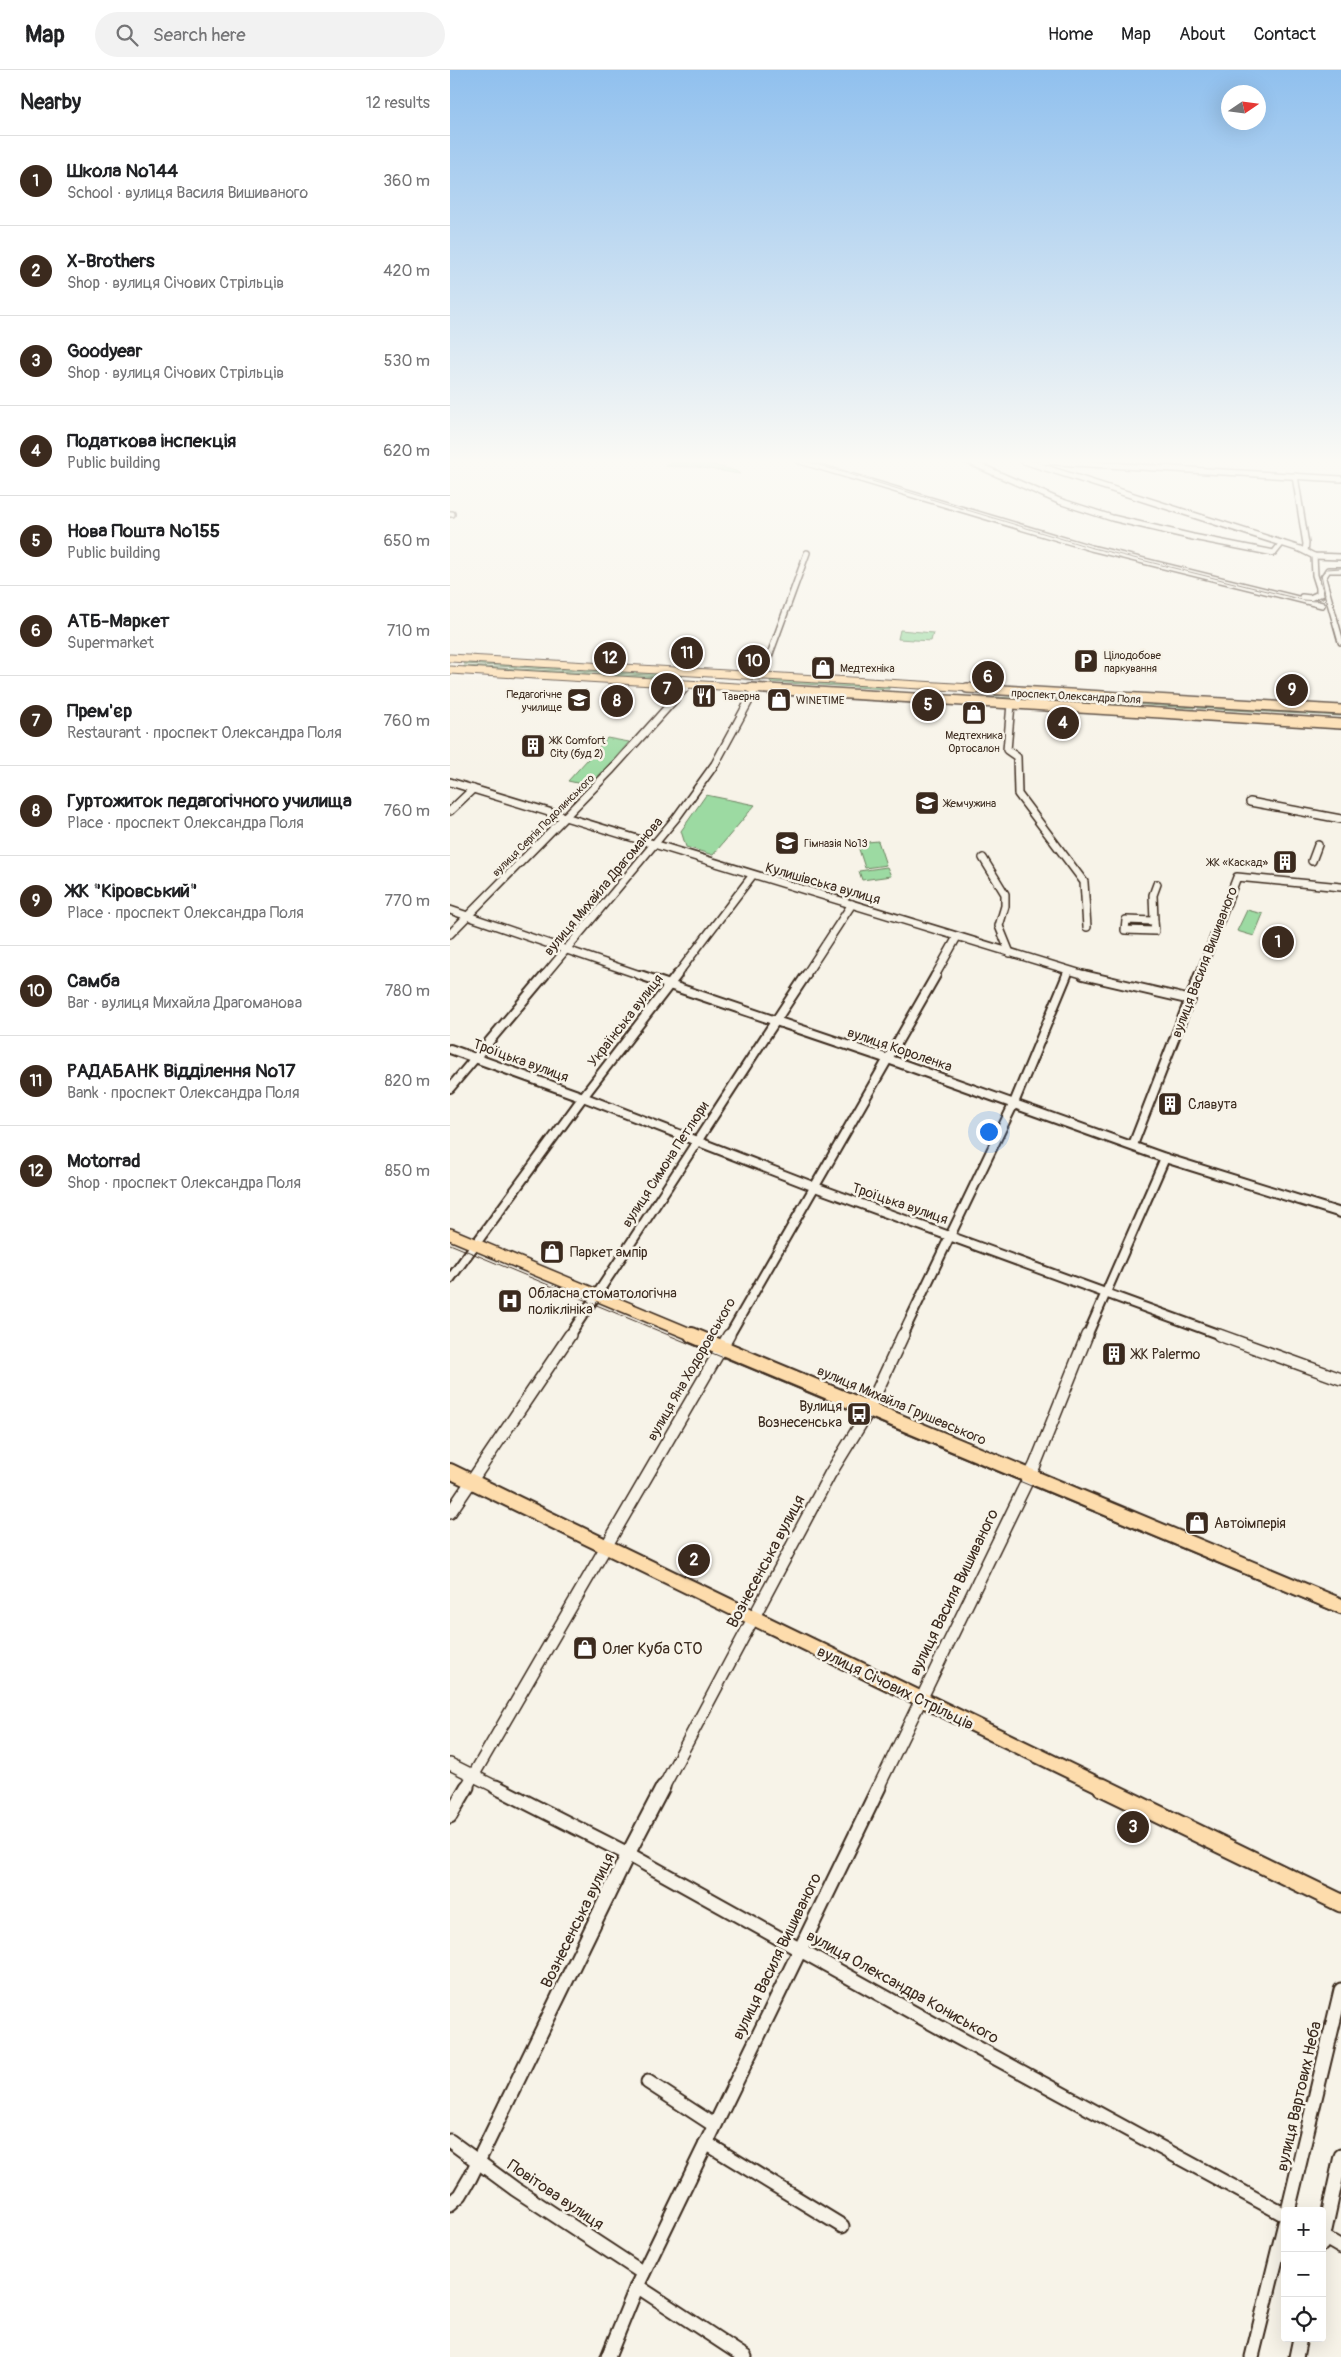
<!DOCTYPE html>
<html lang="en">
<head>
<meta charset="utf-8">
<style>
  body { margin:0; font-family:Pangolin,sans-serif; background:#f2f2f2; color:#202124 }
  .controls { position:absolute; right:15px; bottom:15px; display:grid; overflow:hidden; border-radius:5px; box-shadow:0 5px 20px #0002 }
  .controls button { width:45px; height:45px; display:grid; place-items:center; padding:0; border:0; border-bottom:1px solid #e0e0e0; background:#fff; color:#202124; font:25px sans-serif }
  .compass { position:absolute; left:771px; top:15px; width:45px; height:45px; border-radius:50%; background:#fff; box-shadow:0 5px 20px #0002; rotate:77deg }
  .you { position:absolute; left:538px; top:1061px; width:18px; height:18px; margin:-12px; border:4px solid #fff; border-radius:50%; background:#1a73e8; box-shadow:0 0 0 8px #1a73e833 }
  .badge { display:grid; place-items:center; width:32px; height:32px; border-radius:50%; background:#3b2a1e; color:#fff; font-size:16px; font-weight:700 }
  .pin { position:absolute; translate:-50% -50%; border:2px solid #fff; box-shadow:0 1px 5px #0006 }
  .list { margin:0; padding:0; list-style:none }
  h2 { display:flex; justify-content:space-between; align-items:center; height:65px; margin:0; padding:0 20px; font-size:21px }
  h2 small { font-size:16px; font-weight:400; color:#757577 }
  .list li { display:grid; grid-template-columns:32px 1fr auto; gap:15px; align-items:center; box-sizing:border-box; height:90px; padding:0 20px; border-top:1px solid #e0e0e0 }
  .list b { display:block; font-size:19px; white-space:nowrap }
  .list p { margin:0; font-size:16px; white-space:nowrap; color:#757577 }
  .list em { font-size:16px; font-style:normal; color:#757577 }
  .icon { flex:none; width:28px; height:28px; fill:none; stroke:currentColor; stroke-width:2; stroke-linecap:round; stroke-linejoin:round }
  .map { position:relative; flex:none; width:891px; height:2287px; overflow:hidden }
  header { display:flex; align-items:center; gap:30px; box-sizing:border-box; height:70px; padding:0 25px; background:#fff; border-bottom:1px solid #e0e0e0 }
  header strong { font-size:24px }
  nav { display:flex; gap:28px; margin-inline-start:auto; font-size:18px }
  .search { width:350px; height:45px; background:#f2f2f2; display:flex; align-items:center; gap:12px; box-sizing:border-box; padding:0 18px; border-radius:28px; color:#757577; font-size:19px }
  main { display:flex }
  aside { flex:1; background:#fff }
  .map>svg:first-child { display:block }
  .green { fill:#9cdaa2; stroke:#6c8260 }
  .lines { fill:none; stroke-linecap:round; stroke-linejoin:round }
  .minor-far4-casing { stroke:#3b2a1e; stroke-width:8 }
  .minor-far3-casing { stroke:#3b2a1e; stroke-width:10 }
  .minor-far2-casing { stroke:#3b2a1e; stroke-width:12 }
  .minor-far1-casing { stroke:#3b2a1e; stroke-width:14 }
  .minor-casing { stroke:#3b2a1e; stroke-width:17 }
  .major-far4-casing { stroke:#3b2a1e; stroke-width:9 }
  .major-far3-casing { stroke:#3b2a1e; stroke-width:12 }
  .major-far2-casing { stroke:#3b2a1e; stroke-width:14 }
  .major-far1-casing { stroke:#3b2a1e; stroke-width:18 }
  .major-casing { stroke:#3b2a1e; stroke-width:21 }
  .minor-far4 { stroke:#f7f3e8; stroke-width:5 }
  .minor-far3 { stroke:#f7f3e8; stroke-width:7 }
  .minor-far2 { stroke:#f7f3e8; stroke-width:8 }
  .minor-far1 { stroke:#f7f3e8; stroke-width:11 }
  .minor { stroke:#f7f3e8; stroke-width:13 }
  .major-far4 { stroke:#fddcac; stroke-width:7 }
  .major-far3 { stroke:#fddcac; stroke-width:9 }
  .major-far2 { stroke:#fddcac; stroke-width:11 }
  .major-far1 { stroke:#fddcac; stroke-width:14 }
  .major { stroke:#fddcac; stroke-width:17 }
  .tram { stroke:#3b2a1e; stroke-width:1 }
  .labels { text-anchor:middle; stroke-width:5; stroke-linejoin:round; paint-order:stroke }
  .far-poi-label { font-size:11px; fill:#3b2a1e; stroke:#f7f3e8; text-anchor:start }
  .far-street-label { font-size:11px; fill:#3b2a1e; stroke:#f7f3e8 }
  .street-label { font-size:14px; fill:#3b2a1e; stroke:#f7f3e8 }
  .poi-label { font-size:14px; fill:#3b2a1e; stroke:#f7f3e8; text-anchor:start }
  .near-street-label { font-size:16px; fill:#3b2a1e; stroke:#f7f3e8 }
  .near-poi-label { font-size:16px; fill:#3b2a1e; stroke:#f7f3e8; text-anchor:start }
</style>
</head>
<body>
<header>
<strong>Map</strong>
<div class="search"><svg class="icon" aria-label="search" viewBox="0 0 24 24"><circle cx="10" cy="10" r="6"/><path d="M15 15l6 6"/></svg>Search here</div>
<nav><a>Home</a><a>Map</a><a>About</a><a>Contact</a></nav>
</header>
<main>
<aside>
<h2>Nearby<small>12 results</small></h2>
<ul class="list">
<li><span class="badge">1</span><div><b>Школа №144</b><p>School · вулиця Василя Вишиваного</p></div><em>360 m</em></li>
<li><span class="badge">2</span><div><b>X-Brothers</b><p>Shop · вулиця Січових Стрільців</p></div><em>420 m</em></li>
<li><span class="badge">3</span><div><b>Goodyear</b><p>Shop · вулиця Січових Стрільців</p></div><em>530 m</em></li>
<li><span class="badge">4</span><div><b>Податкова інспекція</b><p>Public building</p></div><em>620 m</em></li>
<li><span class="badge">5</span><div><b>Нова Пошта №155</b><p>Public building</p></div><em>650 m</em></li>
<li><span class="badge">6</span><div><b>АТБ-Маркет</b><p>Supermarket</p></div><em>710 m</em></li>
<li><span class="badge">7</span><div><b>Прем'єр</b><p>Restaurant · проспект Олександра Поля</p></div><em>760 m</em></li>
<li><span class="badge">8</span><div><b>Гуртожиток педагогічного училища</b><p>Place · проспект Олександра Поля</p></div><em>760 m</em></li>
<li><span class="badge">9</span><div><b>ЖК &quot;Кіровський&quot;</b><p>Place · проспект Олександра Поля</p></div><em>770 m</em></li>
<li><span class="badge">10</span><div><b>Самба</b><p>Bar · вулиця Михайла Драгоманова</p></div><em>780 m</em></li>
<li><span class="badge">11</span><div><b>РАДАБАНК Відділення №17</b><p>Bank · проспект Олександра Поля</p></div><em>820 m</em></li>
<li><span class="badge">12</span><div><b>Motorrad</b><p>Shop · проспект Олександра Поля</p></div><em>850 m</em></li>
</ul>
</aside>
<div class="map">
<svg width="891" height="2287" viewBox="0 0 891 2287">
  <rect width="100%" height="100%" fill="#f7f3e8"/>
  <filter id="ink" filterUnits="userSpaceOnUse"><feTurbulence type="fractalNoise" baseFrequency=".02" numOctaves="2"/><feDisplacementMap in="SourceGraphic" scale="10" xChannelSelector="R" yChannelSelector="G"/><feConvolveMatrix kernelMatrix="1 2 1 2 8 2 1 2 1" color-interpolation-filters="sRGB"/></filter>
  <g filter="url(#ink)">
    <!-- green -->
    <g class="green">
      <polygon points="220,392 257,393 286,401 290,404 247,397 215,396"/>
      <polygon points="450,560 483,563 481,571 448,569"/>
      <polygon points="16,591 232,603 231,607 14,594"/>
      <polygon points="14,596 230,608 229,611 12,599"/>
      <polygon points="321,609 439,616 439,619 320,612"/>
      <polygon points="545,622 744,634 744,638 544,625"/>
      <polygon points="544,627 745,640 745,643 544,630"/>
      <polygon points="748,635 890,643 891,646 748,638"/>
      <polygon points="157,668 179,672 141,716 118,711"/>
      <polygon points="256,725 305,735 263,785 236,777 231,761"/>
      <polygon points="428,771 436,795 415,798 407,773"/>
      <polygon points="437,797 441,806 412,810 409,801"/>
      <polygon points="797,840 813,844 804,866 787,861"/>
    </g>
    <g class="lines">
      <defs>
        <g id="minor-far4">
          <polyline points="350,391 641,478 872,535"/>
          <polyline points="518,391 609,431 662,448 743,467 824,483 832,473"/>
          <polyline points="574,391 850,479 864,486 891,487"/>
          <polyline points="590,391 891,409"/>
          <polyline points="845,406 856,474 855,481"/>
          <polyline points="0,444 2,444"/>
          <polyline points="864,486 865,505 871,524"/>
          <polyline points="891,500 878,500 873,508 891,572"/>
          <polyline points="852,527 860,528 869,524 869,519"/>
          <polyline points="312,606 357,483"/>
          <polyline points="234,619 239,614"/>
        </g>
        <g id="minor-far3">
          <polyline points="561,634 557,680 567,687 568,724 634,812 637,857"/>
          <polyline points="0,712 638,906"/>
          <polyline points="800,732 891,749"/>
          <polyline points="0,741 23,719"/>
          <polyline points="533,788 555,824 555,836 549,856 560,883"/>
          <polyline points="862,791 868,775"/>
          <polyline points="0,840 193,906"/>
          <polygon points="676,850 704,851 705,861 675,860"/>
          <polyline points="704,851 703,825 707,814"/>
          <polyline points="0,864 162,699 235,618"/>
          <polyline points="94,906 226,748 265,694 306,618"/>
          <polyline points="226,906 302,806"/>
          <polyline points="355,906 402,834"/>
          <polyline points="485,906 507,867"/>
          <polyline points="616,906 618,901"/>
          <polyline points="749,906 787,807 891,817"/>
        </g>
        <g id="minor-far2">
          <polyline points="190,905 438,989 715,1088 891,1143"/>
          <polyline points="633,905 741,930"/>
          <polyline points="0,979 133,1027 365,1117 773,1266"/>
          <polyline points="0,1018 95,905"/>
          <polyline points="683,1075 749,905"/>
          <polyline points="0,1209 133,1027 227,905"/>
          <path d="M 119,1266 C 200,1146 276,1025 356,905"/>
          <polyline points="279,1266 486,905"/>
          <polyline points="452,1266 564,1033 617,905"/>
          <polyline points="637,1266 715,1088"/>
        </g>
        <g id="minor-far1">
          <polyline points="769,1265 891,1309"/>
          <polyline points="0,1443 120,1265"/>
          <polyline points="0,1694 48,1718"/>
          <polyline points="16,1718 279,1265"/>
          <polyline points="213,1718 380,1404 415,1347 453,1265"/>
          <polyline points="428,1718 585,1395 637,1265"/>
        </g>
        <g id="minor">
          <polyline points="46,1717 178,1784 498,1962 835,2145"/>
          <polyline points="0,1746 17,1717"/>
          <polyline points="198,2012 264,2055"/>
          <polyline points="0,2071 65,2119 193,2203"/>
          <polyline points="256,2073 392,2156"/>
          <polyline points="0,2134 10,2125 20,2108 178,1784 213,1717"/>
          <polyline points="838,2141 891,1920"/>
          <polyline points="872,2166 891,2177"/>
          <polyline points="872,2174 891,2086"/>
          <polyline points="187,2216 295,2287"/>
          <polyline points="158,2287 187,2216 429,1717"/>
          <polyline points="802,2287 835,2153"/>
          <polyline points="846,2287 850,2268"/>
        </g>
        <g id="major-far4">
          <polyline points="0,588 539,619"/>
          <polyline points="0,600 321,619"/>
        </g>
        <g id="major-far3">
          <polyline points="300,618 891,654"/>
          <polyline points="517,618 891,640"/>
        </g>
        <polyline id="major-far2" points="0,1164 245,1266"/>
        <g id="major-far1">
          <polyline points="242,1265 891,1536"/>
          <polyline points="0,1401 655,1718"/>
        </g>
        <polyline id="major" points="652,1717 891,1833"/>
      </defs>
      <!-- minor-far4 casing -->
      <use href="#minor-far4" class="minor-far4-casing"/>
      <!-- minor-far3 casing -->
      <use href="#minor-far3" class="minor-far3-casing"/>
      <!-- minor-far2 casing -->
      <use href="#minor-far2" class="minor-far2-casing"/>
      <!-- minor-far1 casing -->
      <use href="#minor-far1" class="minor-far1-casing"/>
      <!-- minor casing -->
      <use href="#minor" class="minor-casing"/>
      <!-- major-far4 casing -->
      <use href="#major-far4" class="major-far4-casing"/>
      <!-- major-far3 casing -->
      <use href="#major-far3" class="major-far3-casing"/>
      <!-- major-far2 casing -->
      <use href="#major-far2" class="major-far2-casing"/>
      <!-- major-far1 casing -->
      <use href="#major-far1" class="major-far1-casing"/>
      <!-- major casing -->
      <use href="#major" class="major-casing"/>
      <!-- minor-far4 -->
      <use href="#minor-far4" class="minor-far4"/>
      <!-- minor-far3 -->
      <use href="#minor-far3" class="minor-far3"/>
      <!-- minor-far2 -->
      <use href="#minor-far2" class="minor-far2"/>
      <!-- minor-far1 -->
      <use href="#minor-far1" class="minor-far1"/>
      <!-- minor -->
      <use href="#minor" class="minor"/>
      <!-- major-far4 -->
      <use href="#major-far4" class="major-far4"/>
      <!-- major-far3 -->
      <use href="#major-far3" class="major-far3"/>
      <!-- major-far2 -->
      <use href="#major-far2" class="major-far2"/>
      <!-- major-far1 -->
      <use href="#major-far1" class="major-far1"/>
      <!-- major -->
      <use href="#major" class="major"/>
      <!-- tram -->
      <g class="tram">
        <polyline points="356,391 639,477 853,530 866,531 873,528 875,524 871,504 877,499 891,498"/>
        <polyline points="0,1174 891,1545"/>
      </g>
    </g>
  </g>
  <!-- sky -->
  <linearGradient id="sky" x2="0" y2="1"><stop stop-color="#90c0ee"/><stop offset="0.55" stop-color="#fbfaf5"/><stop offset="1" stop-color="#fbfaf5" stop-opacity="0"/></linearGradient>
  <rect width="891" height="711" fill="url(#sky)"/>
  <!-- icons -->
  <defs>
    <symbol id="parking-square" viewBox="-11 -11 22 22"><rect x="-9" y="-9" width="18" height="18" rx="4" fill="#3b2a1e" stroke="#f7f3e8"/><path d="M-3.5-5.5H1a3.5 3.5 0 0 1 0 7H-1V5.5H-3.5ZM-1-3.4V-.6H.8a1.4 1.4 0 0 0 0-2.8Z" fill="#fff"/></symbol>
    <symbol id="shop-square" viewBox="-11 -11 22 22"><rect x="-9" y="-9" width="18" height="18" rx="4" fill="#3b2a1e" stroke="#f7f3e8"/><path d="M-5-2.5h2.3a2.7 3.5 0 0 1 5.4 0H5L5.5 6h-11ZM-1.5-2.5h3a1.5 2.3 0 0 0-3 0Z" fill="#fff"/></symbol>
    <symbol id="restaurant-square" viewBox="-11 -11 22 22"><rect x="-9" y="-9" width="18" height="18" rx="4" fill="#3b2a1e" stroke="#f7f3e8"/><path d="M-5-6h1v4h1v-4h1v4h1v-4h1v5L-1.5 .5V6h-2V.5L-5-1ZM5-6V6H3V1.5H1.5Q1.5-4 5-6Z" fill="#fff"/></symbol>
    <symbol id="university-square" viewBox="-11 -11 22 22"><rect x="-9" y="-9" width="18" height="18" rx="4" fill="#3b2a1e" stroke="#f7f3e8"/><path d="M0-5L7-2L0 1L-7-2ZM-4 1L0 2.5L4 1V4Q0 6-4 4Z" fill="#fff"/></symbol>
    <symbol id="building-square" viewBox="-11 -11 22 22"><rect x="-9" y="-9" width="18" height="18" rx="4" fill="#3b2a1e" stroke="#f7f3e8"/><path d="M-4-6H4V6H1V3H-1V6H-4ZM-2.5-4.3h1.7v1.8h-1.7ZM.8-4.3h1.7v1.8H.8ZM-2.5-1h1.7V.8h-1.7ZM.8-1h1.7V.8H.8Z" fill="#fff"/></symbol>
    <symbol id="school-square" viewBox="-11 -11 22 22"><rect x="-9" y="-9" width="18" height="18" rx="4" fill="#3b2a1e" stroke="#f7f3e8"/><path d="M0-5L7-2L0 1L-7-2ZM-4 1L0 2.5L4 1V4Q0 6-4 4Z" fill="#fff"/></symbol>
    <symbol id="hospital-square" viewBox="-11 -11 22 22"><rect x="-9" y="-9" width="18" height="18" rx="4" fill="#3b2a1e" stroke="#f7f3e8"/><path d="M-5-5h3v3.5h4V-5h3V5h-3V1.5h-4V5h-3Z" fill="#fff"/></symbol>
    <symbol id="bus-square" viewBox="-11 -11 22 22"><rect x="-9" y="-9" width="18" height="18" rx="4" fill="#3b2a1e" stroke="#f7f3e8"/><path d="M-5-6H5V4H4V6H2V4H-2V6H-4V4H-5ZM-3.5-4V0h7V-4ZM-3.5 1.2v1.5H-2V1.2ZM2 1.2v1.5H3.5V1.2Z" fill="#fff"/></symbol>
  </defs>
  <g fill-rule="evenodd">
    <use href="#parking-square" x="622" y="577" width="28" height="28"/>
    <use href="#shop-square" x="359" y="584" width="28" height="28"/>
    <use href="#restaurant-square" x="240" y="612" width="28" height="28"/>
    <use href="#university-square" x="115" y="616" width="28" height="28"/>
    <use href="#shop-square" x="315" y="616" width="28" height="28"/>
    <use href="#shop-square" x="510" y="629" width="28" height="28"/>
    <use href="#building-square" x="69" y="662" width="28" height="28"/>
    <use href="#school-square" x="463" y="719" width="28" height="28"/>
    <use href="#school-square" x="323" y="759" width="28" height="28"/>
    <use href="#building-square" x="821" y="778" width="28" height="28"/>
    <use href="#building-square" x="706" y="1020" width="28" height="28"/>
    <use href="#shop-square" x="88" y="1168" width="28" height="28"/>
    <use href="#hospital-square" x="46" y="1217" width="28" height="28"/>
    <use href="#building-square" x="650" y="1270" width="28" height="28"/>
    <use href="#bus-square" x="395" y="1330" width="28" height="28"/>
    <use href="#shop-square" x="733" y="1439" width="28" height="28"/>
    <use href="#shop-square" x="121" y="1564" width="28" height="28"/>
  </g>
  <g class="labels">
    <!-- far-poi labels -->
    <g class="far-poi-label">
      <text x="654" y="589">Цілодобове<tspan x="654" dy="13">паркування</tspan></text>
      <text x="390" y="602">Медтехніка</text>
      <text x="112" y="628" text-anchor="end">Педагогічне<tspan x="112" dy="13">училище</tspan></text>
      <text x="272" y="630">Таверна</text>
      <text x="346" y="634">WINETIME</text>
      <text x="524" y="669" text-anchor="middle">Медтехника<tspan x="524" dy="13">Ортосалон</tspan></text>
      <text x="100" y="674">ЖК Comfort<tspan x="100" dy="13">City (буд 2)</tspan></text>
      <text x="494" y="737">Жемчужина</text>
      <text x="354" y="777">Гімназія №13</text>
      <text x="818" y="796" text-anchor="end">ЖК «Каскад»</text>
    </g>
    <!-- far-street labels -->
    <g class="far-street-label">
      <text transform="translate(626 626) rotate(3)" y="4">проспект Олександра Поля</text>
      <text transform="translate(93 755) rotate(-45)" y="4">вулиця Сергія Подолинського</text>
    </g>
    <!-- street labels -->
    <g class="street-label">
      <text transform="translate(373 813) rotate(16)" y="5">Кулишівська вулиця</text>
      <text transform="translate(153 816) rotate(-50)" y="5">вулиця Михайла Драгоманова</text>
      <text transform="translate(754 892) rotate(-69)" y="5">вулиця Василя Вишиваного</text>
      <text transform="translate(175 950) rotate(-52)" y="5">Українська вулиця</text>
      <text transform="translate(450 979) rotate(19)" y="5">вулиця Короленка</text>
      <text transform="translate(71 990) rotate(20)" y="5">Троїцька вулиця</text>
      <text transform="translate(215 1094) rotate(-57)" y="5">вулиця Симона Петлюри</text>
      <text transform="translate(450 1133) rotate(19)" y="5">Троїцька вулиця</text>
      <text transform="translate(241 1299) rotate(-60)" y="5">вулиця Яна Ходоровського</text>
      <text transform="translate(452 1335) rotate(23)" y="5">вулиця Михайла Грушевського</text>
    </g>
    <!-- poi labels -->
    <g class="poi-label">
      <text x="738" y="1039">Славута</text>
      <text x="120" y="1187">Паркет ампір</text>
      <text x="78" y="1228">Обласна стоматологічна<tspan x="78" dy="16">поліклініка</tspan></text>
      <text x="682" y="1289">ЖК Palermo</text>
      <text x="392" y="1341" text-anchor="end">Вулиця<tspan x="392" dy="16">Вознесенська</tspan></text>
      <text x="764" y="1458">Автоімперія</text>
    </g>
    <!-- near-street labels -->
    <g class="near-street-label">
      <text transform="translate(315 1491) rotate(-62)" y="6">Вознесенська вулиця</text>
      <text transform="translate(503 1522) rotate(-64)" y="6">вулиця Василя Вишиваного</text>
      <text transform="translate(446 1617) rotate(26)" y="6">вулиця Січових Стрільців</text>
      <text transform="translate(127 1850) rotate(-64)" y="6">Вознесенська вулиця</text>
      <text transform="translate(326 1886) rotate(-64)" y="6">вулиця Василя Вишиваного</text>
      <text transform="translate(453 1916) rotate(29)" y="6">вулиця Олександра Кониського</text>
      <text transform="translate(848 2026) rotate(-77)" y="6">вулиця Вартових Неба</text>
      <text transform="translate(106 2124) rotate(34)" y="6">Повітова вулиця</text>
    </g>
    <!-- near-poi labels -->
    <g class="near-poi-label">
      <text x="152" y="1584">Олег Куба СТО</text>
    </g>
  </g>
</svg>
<div class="controls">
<button>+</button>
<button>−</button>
<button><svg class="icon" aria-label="locate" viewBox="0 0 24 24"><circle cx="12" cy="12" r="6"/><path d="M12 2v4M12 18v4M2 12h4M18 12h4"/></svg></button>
</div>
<svg class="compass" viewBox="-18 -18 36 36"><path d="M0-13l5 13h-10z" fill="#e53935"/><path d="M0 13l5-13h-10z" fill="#757577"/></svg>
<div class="you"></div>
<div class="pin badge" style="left:828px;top:872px">1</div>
<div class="pin badge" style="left:244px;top:1490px">2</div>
<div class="pin badge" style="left:683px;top:1757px">3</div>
<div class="pin badge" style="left:613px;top:653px">4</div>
<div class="pin badge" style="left:478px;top:635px">5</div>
<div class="pin badge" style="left:538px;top:607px">6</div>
<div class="pin badge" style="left:217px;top:619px">7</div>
<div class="pin badge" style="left:167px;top:631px">8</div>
<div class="pin badge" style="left:842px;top:620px">9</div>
<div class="pin badge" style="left:304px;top:591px">10</div>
<div class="pin badge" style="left:237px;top:583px">11</div>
<div class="pin badge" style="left:160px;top:588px">12</div>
</div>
</main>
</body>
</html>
